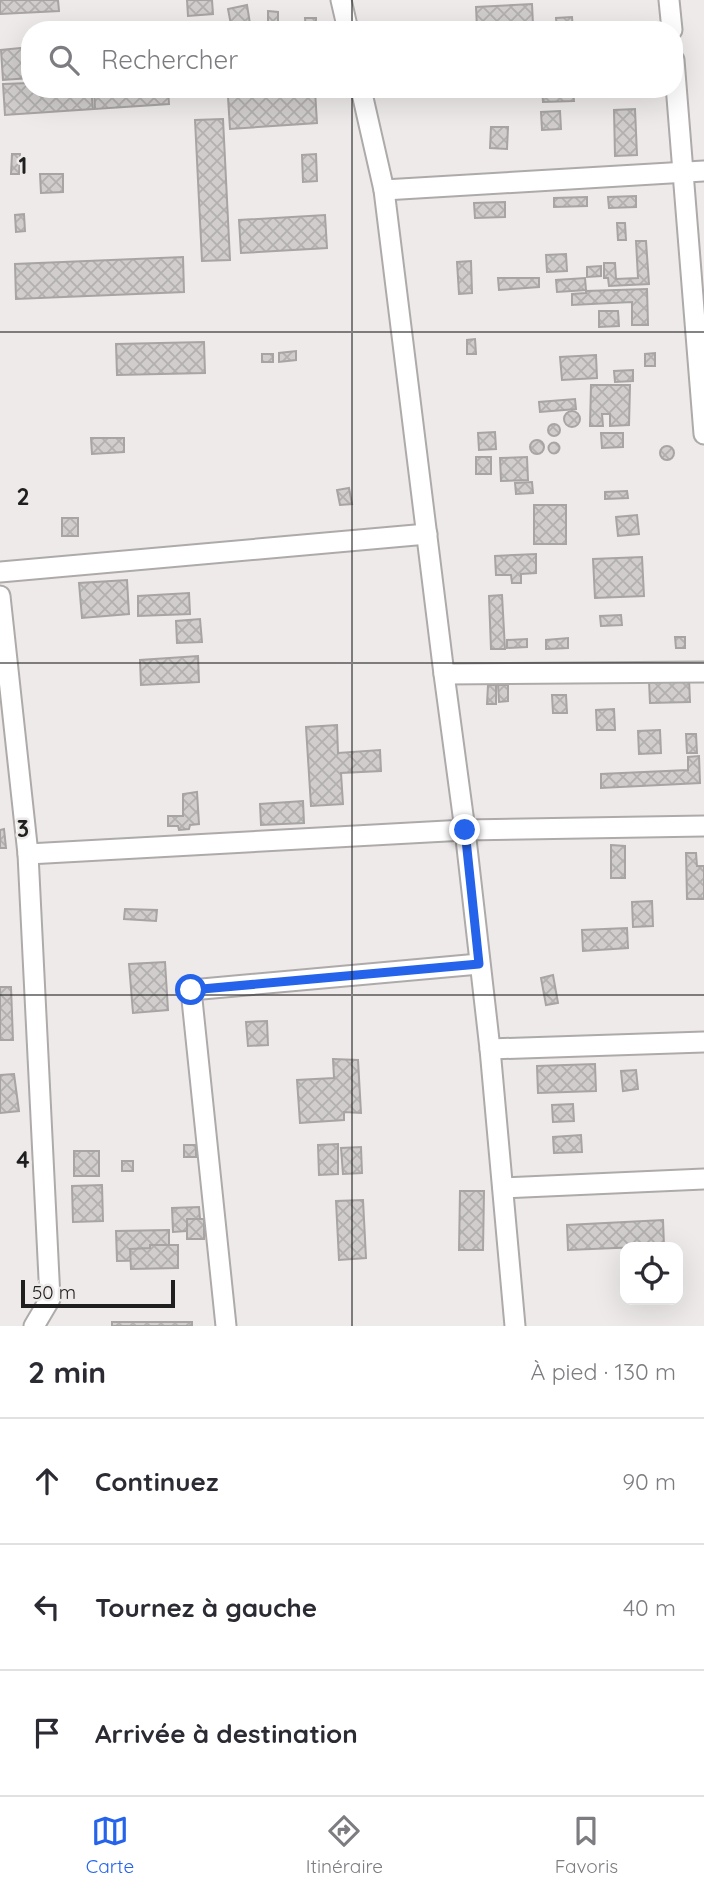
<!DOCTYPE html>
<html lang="fr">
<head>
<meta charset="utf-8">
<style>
  body { margin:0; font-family:Quicksand,sans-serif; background:#f2f2f3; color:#2b2b33 }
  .controls { position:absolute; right:21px; bottom:21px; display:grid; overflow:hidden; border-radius:14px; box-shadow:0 7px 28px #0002 }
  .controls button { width:63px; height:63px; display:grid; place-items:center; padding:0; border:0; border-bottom:2px solid #e1e1e2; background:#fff; color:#2b2b33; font:35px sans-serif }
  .scale { position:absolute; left:21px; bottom:18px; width:154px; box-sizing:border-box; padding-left:7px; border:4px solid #201f1f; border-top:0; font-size:19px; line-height:24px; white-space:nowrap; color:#201f1f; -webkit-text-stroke:5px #eeeaea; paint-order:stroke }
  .stop { position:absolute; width:21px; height:21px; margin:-16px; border:5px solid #2563eb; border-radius:50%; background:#fff }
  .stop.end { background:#2563eb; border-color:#fff; box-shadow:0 2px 7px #0008 }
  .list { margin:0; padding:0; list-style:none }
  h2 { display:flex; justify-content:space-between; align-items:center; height:91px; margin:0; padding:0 28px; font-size:30px }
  h2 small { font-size:23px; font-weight:400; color:#7c7c81 }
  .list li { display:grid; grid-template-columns:46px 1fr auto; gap:21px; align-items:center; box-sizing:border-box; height:126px; padding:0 28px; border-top:2px solid #e1e1e2 }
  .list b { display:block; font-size:26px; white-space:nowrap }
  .list em { font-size:23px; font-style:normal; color:#7c7c81 }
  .icon { flex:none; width:38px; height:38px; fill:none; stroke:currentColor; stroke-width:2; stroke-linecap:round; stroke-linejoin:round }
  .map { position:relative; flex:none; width:704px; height:1326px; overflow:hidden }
  .search { position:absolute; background:#fff; box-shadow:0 7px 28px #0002; left:21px; right:21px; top:21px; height:77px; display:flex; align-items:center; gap:18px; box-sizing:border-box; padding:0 24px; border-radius:28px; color:#7c7c81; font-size:26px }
  .sheet { height:469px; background:#fff }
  nav { display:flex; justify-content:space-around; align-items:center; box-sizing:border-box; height:98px; border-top:2px solid #e1e1e2; background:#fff; font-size:19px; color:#7c7c81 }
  nav a { display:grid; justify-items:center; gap:4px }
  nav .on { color:#2563eb }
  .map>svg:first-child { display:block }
  .building { fill:url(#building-cross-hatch); stroke:#a7a4a3; stroke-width:2 }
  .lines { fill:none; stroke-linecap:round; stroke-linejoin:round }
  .street-casing { stroke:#aeaaaa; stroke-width:23 }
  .street { stroke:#fff; stroke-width:19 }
  .route { stroke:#2563eb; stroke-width:9 }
  .grid { fill:none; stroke:#201f1f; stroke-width:2; stroke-opacity:0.55 }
  .grid-label { font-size:23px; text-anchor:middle; font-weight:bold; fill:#201f1f; stroke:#eeeaea; stroke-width:5; stroke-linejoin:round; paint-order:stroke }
</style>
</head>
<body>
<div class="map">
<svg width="704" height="1326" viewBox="0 0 704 1326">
  <defs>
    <pattern id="building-cross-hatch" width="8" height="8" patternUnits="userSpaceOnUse" patternTransform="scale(1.75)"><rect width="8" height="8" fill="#d0cdcc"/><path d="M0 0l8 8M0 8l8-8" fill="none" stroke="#b2b0af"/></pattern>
  </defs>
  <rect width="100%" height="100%" fill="#eeeaea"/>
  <!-- building -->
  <g class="building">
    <polygon points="0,0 58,0 59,11 0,14"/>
    <polygon points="187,0 212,0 213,14 188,16"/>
    <polygon points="532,4 533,25 477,28 476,7"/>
    <polygon points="247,5 251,30 232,30 228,9"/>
    <polygon points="268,11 278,12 278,23 268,23"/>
    <polygon points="572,17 573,30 557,30 556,18"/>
    <polygon points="305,18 316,18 316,30 306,30"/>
    <polygon points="217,23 218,30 113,30"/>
    <polygon points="30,47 30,78 3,80 1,50"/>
    <polygon points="30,83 30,89 91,89 93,109 5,115 3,84"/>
    <polygon points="94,89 168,89 169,104 95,109"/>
    <polygon points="542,89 573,89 574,101 543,102"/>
    <polygon points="315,91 317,123 230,129 228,97"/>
    <polygon points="635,109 637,155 615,156 614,110"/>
    <polygon points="560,111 561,129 542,130 541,112"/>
    <polygon points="223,119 230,260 202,261 195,120"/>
    <polygon points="491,127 508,127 507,149 490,148"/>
    <polygon points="12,154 20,154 19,174 11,174"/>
    <polygon points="316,154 317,181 303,182 302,155"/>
    <polygon points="40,174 63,174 63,192 41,193"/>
    <polygon points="636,196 636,207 609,208 608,197"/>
    <polygon points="587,197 587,206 554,207 554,198"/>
    <polygon points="505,202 505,217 475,218 474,203"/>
    <polygon points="24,214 25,231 16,232 15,215"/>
    <polygon points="325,215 327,248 241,253 239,220"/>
    <polygon points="617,223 625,223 626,240 618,240"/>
    <polygon points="636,241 646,241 649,284 609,286 608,278 604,278 604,263 615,263 616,279 638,278"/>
    <polygon points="566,254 567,271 547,272 546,255"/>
    <polygon points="183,257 184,292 16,299 15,264"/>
    <polygon points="471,261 472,293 459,294 457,262"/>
    <polygon points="601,266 601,276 587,277 587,267"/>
    <polygon points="498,278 539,278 539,287 499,290"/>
    <polygon points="585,278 586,290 557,292 556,280"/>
    <polygon points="647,289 648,325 632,325 632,302 572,305 572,294 586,293 586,291"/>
    <polygon points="599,311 618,311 619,326 599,327"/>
    <polygon points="475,339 476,354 467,354 467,340"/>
    <polygon points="204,342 205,373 117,375 116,344"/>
    <polygon points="296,351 296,360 279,362 279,353"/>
    <polygon points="655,353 655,366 645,366 645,354"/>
    <rect x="262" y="354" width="11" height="8"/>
    <polygon points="596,355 597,378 562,380 560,357"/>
    <polygon points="633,370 633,381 615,382 614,371"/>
    <polygon points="591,385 630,385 629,425 610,426 610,414 602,414 603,426 590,426"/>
    <polygon points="575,399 576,409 540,412 539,402"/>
    <circle cx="572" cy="419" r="8"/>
    <circle cx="554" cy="430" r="6"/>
    <polygon points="495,432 496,449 479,450 478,433"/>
    <polygon points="601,433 623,433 623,447 602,448"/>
    <polygon points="91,438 124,438 124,452 92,454"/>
    <circle cx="537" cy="447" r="7"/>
    <circle cx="554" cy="448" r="5.5"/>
    <circle cx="667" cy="453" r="7"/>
    <rect x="476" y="457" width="15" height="17"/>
    <polygon points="527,457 528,480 501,481 500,458"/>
    <polygon points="532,482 533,493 516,494 515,483"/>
    <polygon points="349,488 352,504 340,505 337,490"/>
    <polygon points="627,491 628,498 605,499 605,492"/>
    <rect x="534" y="505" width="32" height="39"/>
    <polygon points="637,515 639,534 618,536 616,517"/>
    <rect x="62" y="518" width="16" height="18"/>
    <polygon points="536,554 536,573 521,574 521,583 512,583 511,575 496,575 495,556"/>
    <polygon points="642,557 644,596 595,598 593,559"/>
    <polygon points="127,580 129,614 82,618 79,583"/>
    <polygon points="189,593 190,614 138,616 138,596"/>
    <polygon points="502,595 505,649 491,649 489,596"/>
    <polygon points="621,615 622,625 601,626 600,616"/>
    <polygon points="200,619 202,642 177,643 176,621"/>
    <polygon points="675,637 685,637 685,648 676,648"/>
    <polygon points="568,638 568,648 546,649 546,640"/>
    <polygon points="527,639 527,647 507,648 507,640"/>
    <polygon points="198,656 199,682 141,685 140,660"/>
    <polygon points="689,679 690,702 650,703 649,681"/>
    <polygon points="488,685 496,685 496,704 487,704"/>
    <polygon points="498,685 508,685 508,701 499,702"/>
    <polygon points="552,695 566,695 567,713 553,713"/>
    <polygon points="614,709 615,730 597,730 596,710"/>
    <polygon points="337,725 338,753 380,750 381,771 341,773 343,804 311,806 306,727"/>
    <polygon points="660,730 661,753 639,754 638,731"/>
    <polygon points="686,734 696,734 697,753 687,753"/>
    <polygon points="699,756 700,783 601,788 601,774 688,770 688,757"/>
    <polygon points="197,792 199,824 190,825 189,829 179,830 178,826 168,826 168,816 183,816 183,794"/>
    <polygon points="303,801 304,823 261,825 260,804"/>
    <polygon points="4,829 6,848 0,848 0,830"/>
    <polygon points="611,845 625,846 625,878 611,878"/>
    <polygon points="686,853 696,853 697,866 704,866 704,899 687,899"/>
    <polygon points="652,901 653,926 633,927 632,902"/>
    <polygon points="125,909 157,910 156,921 124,919"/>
    <polygon points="627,928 628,948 583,951 582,930"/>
    <polygon points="165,962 168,1010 133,1013 129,964"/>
    <polygon points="553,975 558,1003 546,1005 541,978"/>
    <polygon points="0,987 11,987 13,1040 0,1040"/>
    <polygon points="267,1021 268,1045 248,1046 246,1022"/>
    <polygon points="333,1059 358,1060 361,1113 344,1112 344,1120 300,1123 297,1080 334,1078"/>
    <polygon points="595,1064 596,1091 538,1093 537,1066"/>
    <polygon points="636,1070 638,1089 623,1091 621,1071"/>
    <polygon points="14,1074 19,1111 0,1113 0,1075"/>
    <polygon points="573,1104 574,1121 553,1122 552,1105"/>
    <polygon points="581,1135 582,1152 554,1153 553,1137"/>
    <polygon points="338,1144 338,1174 319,1175 318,1145"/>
    <rect x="184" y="1145" width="12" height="12"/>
    <polygon points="361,1147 362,1173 343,1174 341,1148"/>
    <rect x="74" y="1151" width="25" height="25"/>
    <rect x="122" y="1161" width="11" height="10"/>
    <polygon points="102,1185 103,1221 73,1222 72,1186"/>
    <polygon points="460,1191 484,1191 483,1250 459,1250"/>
    <polygon points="363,1200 366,1258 339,1260 336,1201"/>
    <polygon points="199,1207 201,1230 173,1232 172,1208"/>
    <rect x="187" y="1219" width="17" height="20"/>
    <polygon points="663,1220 664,1246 568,1250 567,1225"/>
    <polygon points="169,1230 169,1248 161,1249 162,1260 117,1261 116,1231"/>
    <polygon points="150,1245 178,1245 178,1268 131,1269 130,1249 150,1248"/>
    <rect x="112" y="1322" width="80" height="4"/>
  </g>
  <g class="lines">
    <defs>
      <g id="street">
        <polyline points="341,0 348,30"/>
        <polyline points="669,0 672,30"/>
        <polyline points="674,60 704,434"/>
        <polyline points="361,89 384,190 444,674 465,830 490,1049 515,1326"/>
        <polyline points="384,190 704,171"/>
        <polyline points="0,572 427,534"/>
        <polyline points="0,596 28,854 50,1299 34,1326"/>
        <polyline points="444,674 704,672"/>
        <polyline points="28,854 465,830 704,826"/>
        <polyline points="490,1049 704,1042"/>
        <polyline points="503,1188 704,1179"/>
        <polyline points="226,1326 191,990 479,964"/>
      </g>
    </defs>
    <!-- street casing -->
    <use href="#street" class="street-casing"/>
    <!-- street -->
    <use href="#street" class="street"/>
  </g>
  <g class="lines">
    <!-- route -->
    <polyline class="route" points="191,990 479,964 465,830"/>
  </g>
  <!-- grid -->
  <path class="grid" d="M 352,0 L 352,30M 352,89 L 352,1326M 0,332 L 704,332M 0,663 L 704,663M 0,995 L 704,995"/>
  <g class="grid-label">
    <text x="23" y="174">1</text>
    <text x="23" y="505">2</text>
    <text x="23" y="837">3</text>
    <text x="23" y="1168">4</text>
  </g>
</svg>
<div class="controls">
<button><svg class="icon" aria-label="locate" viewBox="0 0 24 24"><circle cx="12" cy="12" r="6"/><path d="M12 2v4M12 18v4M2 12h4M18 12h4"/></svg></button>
</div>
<div class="scale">50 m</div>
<div class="stop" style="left:191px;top:990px"></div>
<div class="stop end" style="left:465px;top:830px"></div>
<div class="search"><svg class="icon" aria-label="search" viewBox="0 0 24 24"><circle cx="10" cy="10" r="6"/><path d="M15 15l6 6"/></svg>Rechercher</div>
</div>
<section class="sheet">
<h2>2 min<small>À pied · 130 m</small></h2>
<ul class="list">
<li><svg class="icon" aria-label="ahead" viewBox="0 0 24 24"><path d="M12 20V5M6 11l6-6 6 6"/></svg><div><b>Continuez</b></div><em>90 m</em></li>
<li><svg class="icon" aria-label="left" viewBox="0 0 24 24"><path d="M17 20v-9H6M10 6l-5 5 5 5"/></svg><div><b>Tournez à gauche</b></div><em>40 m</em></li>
<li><svg class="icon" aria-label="arrive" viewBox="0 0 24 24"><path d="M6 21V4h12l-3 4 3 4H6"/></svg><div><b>Arrivée à destination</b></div></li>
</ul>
</section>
<nav>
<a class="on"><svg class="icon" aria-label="map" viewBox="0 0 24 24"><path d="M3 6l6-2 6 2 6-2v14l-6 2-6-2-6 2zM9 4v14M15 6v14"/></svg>Carte</a>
<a><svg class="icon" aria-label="directions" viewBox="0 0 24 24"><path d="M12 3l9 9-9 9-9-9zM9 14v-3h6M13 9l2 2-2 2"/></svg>Itinéraire</a>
<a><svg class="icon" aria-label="saved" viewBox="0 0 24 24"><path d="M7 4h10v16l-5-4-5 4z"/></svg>Favoris</a>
</nav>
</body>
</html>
